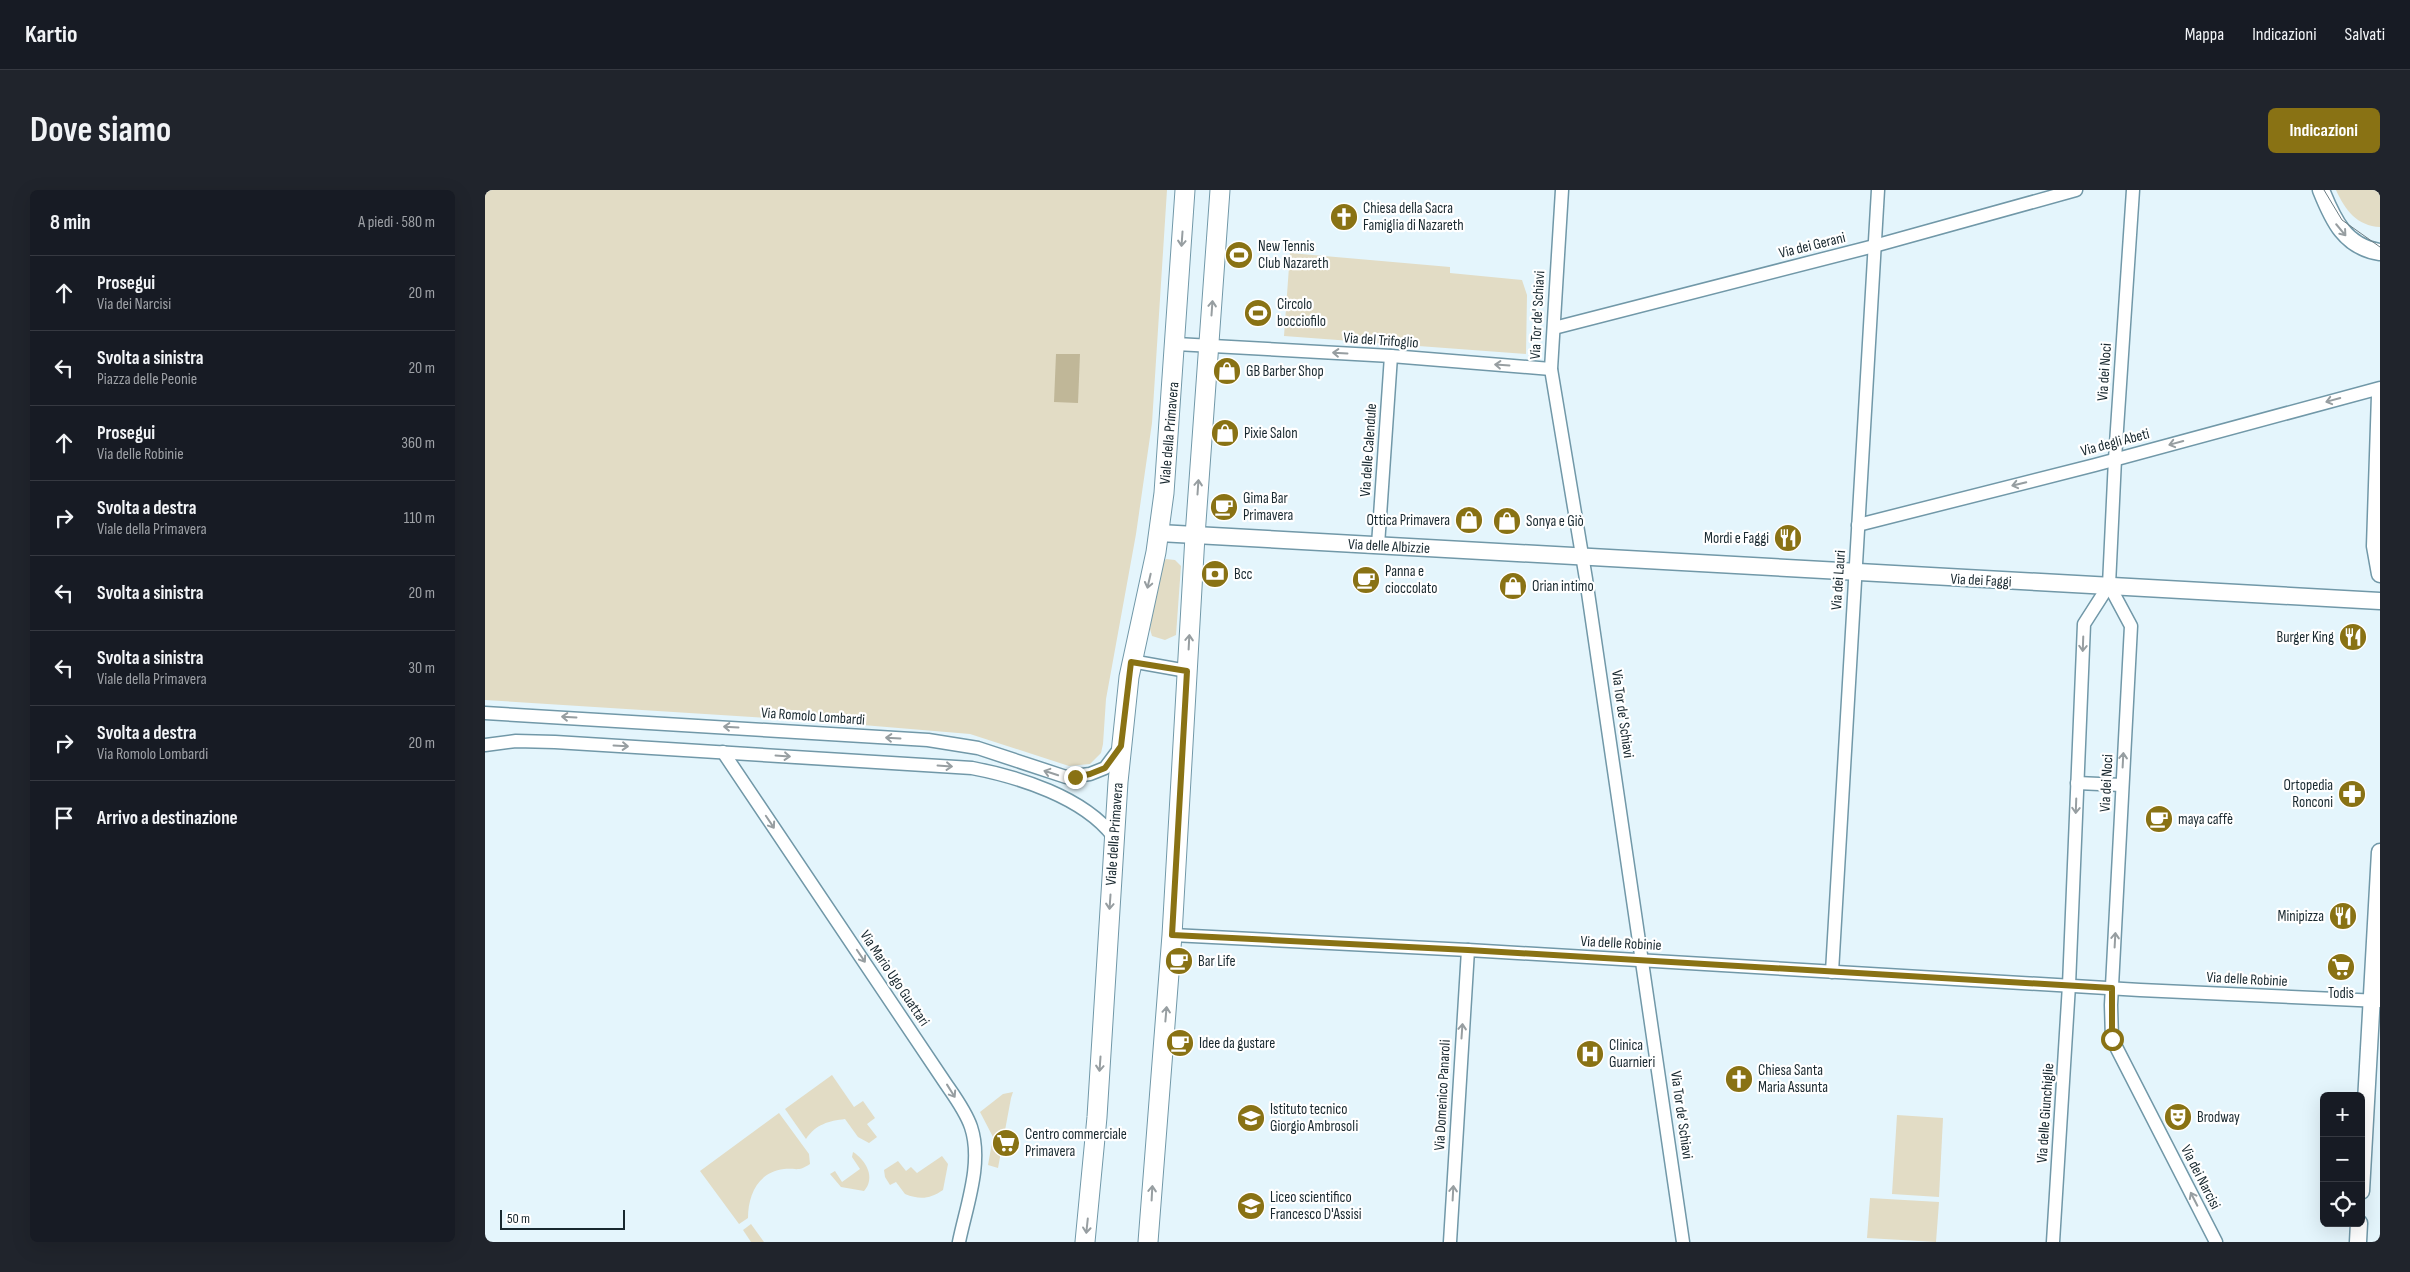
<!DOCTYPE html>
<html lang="it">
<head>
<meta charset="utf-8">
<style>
  body { margin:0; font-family:"Sofia Sans Condensed",sans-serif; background:#20242c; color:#f1f3f6 }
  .controls { position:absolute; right:15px; bottom:15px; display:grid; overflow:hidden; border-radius:8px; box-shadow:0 5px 20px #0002 }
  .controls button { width:45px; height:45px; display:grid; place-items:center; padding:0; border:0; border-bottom:1px solid #363941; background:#171b24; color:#f1f3f6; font:25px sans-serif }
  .scale { position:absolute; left:15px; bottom:12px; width:125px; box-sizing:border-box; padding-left:5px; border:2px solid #18282f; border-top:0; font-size:14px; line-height:18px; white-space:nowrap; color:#18282f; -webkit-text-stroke:4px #fff; paint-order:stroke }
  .stop { position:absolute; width:15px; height:15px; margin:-11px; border:4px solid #897214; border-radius:50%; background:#fff }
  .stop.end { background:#897214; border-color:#fff; box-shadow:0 1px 5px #0008 }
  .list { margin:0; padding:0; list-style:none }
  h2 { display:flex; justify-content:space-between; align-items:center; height:65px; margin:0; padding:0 20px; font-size:21px }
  h2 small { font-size:16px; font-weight:400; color:#9ea1a6 }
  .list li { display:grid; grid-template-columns:32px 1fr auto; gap:15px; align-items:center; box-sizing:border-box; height:75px; padding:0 20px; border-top:1px solid #363941 }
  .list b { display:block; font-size:19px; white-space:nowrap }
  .list p { margin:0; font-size:16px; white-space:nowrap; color:#9ea1a6 }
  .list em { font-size:16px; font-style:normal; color:#9ea1a6 }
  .icon { flex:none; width:28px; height:28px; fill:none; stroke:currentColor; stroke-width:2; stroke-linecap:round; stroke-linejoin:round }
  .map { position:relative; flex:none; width:1895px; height:1052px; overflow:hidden; border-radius:8px }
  header { display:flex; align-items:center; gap:30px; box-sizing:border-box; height:70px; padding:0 25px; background:#171b24; border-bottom:1px solid #363941 }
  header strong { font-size:24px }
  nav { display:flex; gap:28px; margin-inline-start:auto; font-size:18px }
  .intro { display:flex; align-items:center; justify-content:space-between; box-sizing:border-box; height:120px; padding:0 30px }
  h1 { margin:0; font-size:35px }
  .button { padding:12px 22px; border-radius:8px; background:#897214; color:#fff; font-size:18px; font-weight:700 }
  main { display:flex; gap:30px; padding:0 30px }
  aside { flex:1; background:#171b24; border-radius:8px; box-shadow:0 5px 20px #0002 }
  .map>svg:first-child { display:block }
  .green { fill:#e2dcc5 }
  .water { fill:#c0b798 }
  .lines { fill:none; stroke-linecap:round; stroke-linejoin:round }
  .minor-casing { stroke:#7198a8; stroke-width:15 }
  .tertiary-casing { stroke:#7198a8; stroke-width:19 }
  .secondary-casing { stroke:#7198a8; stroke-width:21 }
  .minor { stroke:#fff; stroke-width:12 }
  .tertiary { stroke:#fff; stroke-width:16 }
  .secondary { stroke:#fff; stroke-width:19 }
  .tram { stroke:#6b7c83; stroke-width:1 }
  .oneway { stroke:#979ea1 }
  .route { stroke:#897214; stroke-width:6 }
  .labels { text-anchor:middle; stroke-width:4.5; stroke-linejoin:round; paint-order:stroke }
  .poi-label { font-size:15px; fill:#18282f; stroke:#fff; text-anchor:start }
  .street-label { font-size:15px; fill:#18282f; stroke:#fff }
</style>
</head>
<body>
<header>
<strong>Kartio</strong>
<nav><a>Mappa</a><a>Indicazioni</a><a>Salvati</a></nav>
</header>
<div class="intro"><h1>Dove siamo</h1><a class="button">Indicazioni</a></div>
<main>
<aside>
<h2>8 min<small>A piedi · 580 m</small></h2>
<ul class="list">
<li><svg class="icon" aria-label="ahead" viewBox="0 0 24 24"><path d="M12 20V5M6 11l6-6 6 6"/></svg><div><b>Prosegui</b><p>Via dei Narcisi</p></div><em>20 m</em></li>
<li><svg class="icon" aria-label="left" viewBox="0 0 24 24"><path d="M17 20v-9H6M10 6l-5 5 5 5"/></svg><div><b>Svolta a sinistra</b><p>Piazza delle Peonie</p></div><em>20 m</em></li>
<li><svg class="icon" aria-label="ahead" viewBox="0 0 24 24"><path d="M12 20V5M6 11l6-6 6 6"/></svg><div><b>Prosegui</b><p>Via delle Robinie</p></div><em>360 m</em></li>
<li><svg class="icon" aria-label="right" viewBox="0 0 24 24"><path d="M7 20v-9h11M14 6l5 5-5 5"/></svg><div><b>Svolta a destra</b><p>Viale della Primavera</p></div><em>110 m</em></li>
<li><svg class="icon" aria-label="left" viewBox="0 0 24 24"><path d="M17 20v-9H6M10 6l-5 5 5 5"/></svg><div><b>Svolta a sinistra</b></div><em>20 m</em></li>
<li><svg class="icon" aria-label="left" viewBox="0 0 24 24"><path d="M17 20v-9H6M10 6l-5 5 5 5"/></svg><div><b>Svolta a sinistra</b><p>Viale della Primavera</p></div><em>30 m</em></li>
<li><svg class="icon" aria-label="right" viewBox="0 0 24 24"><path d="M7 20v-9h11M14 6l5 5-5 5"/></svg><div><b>Svolta a destra</b><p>Via Romolo Lombardi</p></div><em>20 m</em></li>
<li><svg class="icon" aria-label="arrive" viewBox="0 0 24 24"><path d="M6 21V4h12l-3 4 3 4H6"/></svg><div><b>Arrivo a destinazione</b></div></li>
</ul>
</aside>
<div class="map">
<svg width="1895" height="1052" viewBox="0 0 1895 1052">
  <rect width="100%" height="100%" fill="#e4f5fc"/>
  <!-- green -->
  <g class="green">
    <polygon points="0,0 682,0 667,233 651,344 621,509 618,554 616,563 605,574 584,576 485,544 330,531 0,510"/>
    <path d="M 1851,0 L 1895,0 L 1895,37 C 1872,36 1860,20 1851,0 Z"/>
    <polygon points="805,63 965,77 965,83 1037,90 1042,105 1041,164 799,146"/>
    <polygon points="681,369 690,370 696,376 691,445 680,450 667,446 665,439 675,376"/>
    <path d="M 347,885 L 369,917 L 378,911 L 390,928 L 382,934 L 392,947 L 384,953 L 373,947 L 360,929 C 344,931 331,934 321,949 L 300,919 Z"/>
    <polygon points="528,902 526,908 513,978 503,975 508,947 495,922 518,904"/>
    <path d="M 294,923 L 324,964 L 325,974 C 313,982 312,978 299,979 C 273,982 263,1005 263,1028 L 254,1034 L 215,981 Z"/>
    <polygon points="1412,925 1458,928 1454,1007 1407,1004"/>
    <path d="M 368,962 C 381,970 391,988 379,1001 L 356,997 L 345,984 L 350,981 L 357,992 L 375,979 L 367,967 Z"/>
    <path d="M 457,966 L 463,974 L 458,1000 C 445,1009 435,1010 420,1004 L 411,992 L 405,995 L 400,987 L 399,980 L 413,971 L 421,981 L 426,977 L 432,983 Z"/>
    <polygon points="1385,1008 1454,1012 1451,1052 1382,1048"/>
    <polygon points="266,1034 279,1052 266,1052 258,1040"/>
  </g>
  <!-- water -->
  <polygon class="water" points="571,164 595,164 593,213 569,212"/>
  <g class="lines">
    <defs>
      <g id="minor">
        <polyline points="1077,0 1066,179 1101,389 1198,1052"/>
        <polyline points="1069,138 1389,56 1591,0"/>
        <polyline points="691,154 906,166 1066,179"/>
        <polyline points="1373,335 1610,275 1895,198"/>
        <polyline points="893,355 906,166"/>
        <polyline points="1624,395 1646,436 1626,815 1627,849 1731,1052"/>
        <polyline points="646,471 702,481"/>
        <polyline points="0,523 443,550 493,558 581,587 605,584 620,578 635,558"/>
        <path d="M 0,555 L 31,551 L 70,552 L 487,578 C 534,587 598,607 628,646"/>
        <path d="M 238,562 L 461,894 C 470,907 481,922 486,937 C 498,973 481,1017 474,1052"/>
        <polyline points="1592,593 1637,595"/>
        <polyline points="687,745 983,760 1655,800 1895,811"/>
        <polyline points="1347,782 1393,0"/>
        <polyline points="965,1052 983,760"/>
        <polyline points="1568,1052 1584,795 1599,434 1624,395 1630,269 1648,0"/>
      </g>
      <g id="tertiary">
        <path d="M 1836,0 C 1848,30 1860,57 1895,62"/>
        <polyline points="1895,205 1890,356 1895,384"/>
        <polyline points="674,343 1895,411"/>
        <polyline points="1876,1001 1895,662"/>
        <polyline points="1873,1052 1874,1033"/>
      </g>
      <g id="secondary">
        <polyline points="600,1052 612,927 633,592 644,487 671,362 679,303 700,0"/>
        <polyline points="663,1052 687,745 710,346 735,0"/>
      </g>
    </defs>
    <!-- minor casing -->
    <use href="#minor" class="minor-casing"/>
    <!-- tertiary casing -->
    <use href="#tertiary" class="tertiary-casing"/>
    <!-- secondary casing -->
    <use href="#secondary" class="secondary-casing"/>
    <!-- minor -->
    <use href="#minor" class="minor"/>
    <!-- tertiary -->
    <use href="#tertiary" class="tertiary"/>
    <!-- secondary -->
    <use href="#secondary" class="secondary"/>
    <!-- tram -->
    <polyline class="tram" points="1839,0 1857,30 1895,57"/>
  </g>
  <!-- one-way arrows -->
  <defs><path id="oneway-shaft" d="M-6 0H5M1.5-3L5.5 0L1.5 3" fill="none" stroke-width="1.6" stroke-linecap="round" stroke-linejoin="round" transform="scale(1.25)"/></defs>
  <g class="oneway">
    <use href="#oneway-shaft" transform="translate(1856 40) rotate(50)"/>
    <use href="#oneway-shaft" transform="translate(697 49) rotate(94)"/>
    <use href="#oneway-shaft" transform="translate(727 118) rotate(-86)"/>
    <use href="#oneway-shaft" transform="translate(855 163) rotate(-177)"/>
    <use href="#oneway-shaft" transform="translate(1017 175) rotate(-176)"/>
    <use href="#oneway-shaft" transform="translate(1848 210) rotate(165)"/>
    <use href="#oneway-shaft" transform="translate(1691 253) rotate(165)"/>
    <use href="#oneway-shaft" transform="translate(1534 294) rotate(166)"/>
    <use href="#oneway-shaft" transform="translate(713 297) rotate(-86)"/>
    <use href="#oneway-shaft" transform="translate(664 391) rotate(103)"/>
    <use href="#oneway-shaft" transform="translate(704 452) rotate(-87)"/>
    <use href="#oneway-shaft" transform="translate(1598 454) rotate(92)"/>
    <use href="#oneway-shaft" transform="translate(84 527) rotate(-177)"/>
    <use href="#oneway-shaft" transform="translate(246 537) rotate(-177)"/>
    <use href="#oneway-shaft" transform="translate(408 548) rotate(-177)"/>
    <use href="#oneway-shaft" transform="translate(136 556) rotate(3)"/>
    <use href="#oneway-shaft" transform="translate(298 566) rotate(4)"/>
    <use href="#oneway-shaft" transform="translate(1638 570) rotate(-87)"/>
    <use href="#oneway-shaft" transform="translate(460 576) rotate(4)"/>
    <use href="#oneway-shaft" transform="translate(566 583) rotate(-162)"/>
    <use href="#oneway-shaft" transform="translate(1591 616) rotate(92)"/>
    <use href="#oneway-shaft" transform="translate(285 632) rotate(56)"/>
    <use href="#oneway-shaft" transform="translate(625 712) rotate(94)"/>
    <use href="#oneway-shaft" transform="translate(1630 750) rotate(-87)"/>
    <use href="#oneway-shaft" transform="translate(376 766) rotate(56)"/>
    <use href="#oneway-shaft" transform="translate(681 824) rotate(-85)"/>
    <use href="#oneway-shaft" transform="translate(977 841) rotate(-86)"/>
    <use href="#oneway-shaft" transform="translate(615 874) rotate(94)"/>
    <use href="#oneway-shaft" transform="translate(466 901) rotate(58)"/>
    <use href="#oneway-shaft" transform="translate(667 1003) rotate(-87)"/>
    <use href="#oneway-shaft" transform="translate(968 1003) rotate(-87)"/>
    <use href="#oneway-shaft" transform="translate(1709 1009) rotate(-117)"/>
    <use href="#oneway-shaft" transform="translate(602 1036) rotate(96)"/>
  </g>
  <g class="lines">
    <!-- route -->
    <polyline class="route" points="590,587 605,584 620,578 636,556 646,472 702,481 687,745 983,760 1627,798 1627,849"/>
  </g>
  <!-- icons -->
  <defs>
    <symbol id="church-disc" viewBox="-11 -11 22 22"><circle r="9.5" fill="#897214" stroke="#fff"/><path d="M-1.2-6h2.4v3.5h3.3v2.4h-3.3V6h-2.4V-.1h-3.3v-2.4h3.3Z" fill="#fff"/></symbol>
    <symbol id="stadium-disc" viewBox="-11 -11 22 22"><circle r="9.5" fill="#897214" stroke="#fff"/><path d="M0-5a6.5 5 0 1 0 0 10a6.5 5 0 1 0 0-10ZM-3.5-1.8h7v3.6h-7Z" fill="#fff"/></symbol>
    <symbol id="shop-disc" viewBox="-11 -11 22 22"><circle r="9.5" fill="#897214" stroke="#fff"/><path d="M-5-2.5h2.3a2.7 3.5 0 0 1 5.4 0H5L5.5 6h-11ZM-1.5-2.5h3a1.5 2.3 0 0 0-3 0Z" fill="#fff"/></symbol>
    <symbol id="cafe-disc" viewBox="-11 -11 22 22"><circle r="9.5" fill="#897214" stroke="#fff"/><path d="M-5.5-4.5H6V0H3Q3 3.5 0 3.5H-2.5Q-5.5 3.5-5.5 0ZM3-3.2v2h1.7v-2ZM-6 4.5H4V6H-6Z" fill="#fff"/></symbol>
    <symbol id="restaurant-disc" viewBox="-11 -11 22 22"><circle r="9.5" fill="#897214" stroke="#fff"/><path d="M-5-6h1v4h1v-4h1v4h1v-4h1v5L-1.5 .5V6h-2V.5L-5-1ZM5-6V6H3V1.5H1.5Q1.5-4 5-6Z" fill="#fff"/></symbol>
    <symbol id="bank-disc" viewBox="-11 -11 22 22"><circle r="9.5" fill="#897214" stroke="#fff"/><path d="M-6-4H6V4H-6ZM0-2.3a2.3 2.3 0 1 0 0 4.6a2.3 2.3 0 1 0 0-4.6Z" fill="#fff"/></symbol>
    <symbol id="pharmacy-disc" viewBox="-11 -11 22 22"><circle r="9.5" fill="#897214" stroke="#fff"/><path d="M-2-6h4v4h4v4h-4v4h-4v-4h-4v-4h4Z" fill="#fff"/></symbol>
    <symbol id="supermarket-disc" viewBox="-11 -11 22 22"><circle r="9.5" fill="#897214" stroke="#fff"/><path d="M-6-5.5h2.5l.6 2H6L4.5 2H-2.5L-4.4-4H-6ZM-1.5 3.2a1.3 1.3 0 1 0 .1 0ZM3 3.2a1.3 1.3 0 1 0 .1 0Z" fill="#fff"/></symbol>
    <symbol id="hospital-disc" viewBox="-11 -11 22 22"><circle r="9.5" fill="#897214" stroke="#fff"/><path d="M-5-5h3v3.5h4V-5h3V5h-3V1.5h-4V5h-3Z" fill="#fff"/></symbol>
    <symbol id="theatre-disc" viewBox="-11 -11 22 22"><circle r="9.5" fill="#897214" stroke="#fff"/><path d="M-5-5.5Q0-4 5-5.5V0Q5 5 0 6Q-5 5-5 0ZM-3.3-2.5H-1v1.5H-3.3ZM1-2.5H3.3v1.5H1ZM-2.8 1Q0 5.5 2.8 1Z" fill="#fff"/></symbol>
    <symbol id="school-disc" viewBox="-11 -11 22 22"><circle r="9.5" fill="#897214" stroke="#fff"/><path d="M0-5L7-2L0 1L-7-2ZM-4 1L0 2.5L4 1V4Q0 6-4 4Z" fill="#fff"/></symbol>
  </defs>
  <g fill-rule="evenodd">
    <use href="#church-disc" x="843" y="11" width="32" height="32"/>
    <use href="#stadium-disc" x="738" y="49" width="32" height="32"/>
    <use href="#stadium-disc" x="757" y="107" width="32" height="32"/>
    <use href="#shop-disc" x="726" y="165" width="32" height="32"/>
    <use href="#shop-disc" x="724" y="227" width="32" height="32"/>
    <use href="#cafe-disc" x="723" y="301" width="32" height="32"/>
    <use href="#shop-disc" x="968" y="314" width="32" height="32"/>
    <use href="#shop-disc" x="1006" y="315" width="32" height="32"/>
    <use href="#restaurant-disc" x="1287" y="332" width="32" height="32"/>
    <use href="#bank-disc" x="714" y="368" width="32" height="32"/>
    <use href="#cafe-disc" x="865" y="374" width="32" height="32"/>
    <use href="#shop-disc" x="1012" y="380" width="32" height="32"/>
    <use href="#restaurant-disc" x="1852" y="431" width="32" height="32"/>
    <use href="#pharmacy-disc" x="1851" y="588" width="32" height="32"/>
    <use href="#cafe-disc" x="1658" y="613" width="32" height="32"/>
    <use href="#restaurant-disc" x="1842" y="710" width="32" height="32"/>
    <use href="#cafe-disc" x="678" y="755" width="32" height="32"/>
    <use href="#supermarket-disc" x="1840" y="761" width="32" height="32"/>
    <use href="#cafe-disc" x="679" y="837" width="32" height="32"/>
    <use href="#hospital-disc" x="1089" y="848" width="32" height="32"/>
    <use href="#church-disc" x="1238" y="873" width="32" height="32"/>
    <use href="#theatre-disc" x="1677" y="911" width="32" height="32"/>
    <use href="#school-disc" x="750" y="912" width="32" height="32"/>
    <use href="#supermarket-disc" x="505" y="937" width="32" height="32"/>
    <use href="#school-disc" x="750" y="1000" width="32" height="32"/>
  </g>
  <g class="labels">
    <!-- poi labels -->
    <g class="poi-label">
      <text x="878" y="23">Chiesa della Sacra<tspan x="878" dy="17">Famiglia di Nazareth</tspan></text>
      <text x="773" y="61">New Tennis<tspan x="773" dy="17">Club Nazareth</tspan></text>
      <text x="792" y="119">Circolo<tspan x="792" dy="17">bocciofilo</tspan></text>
      <text x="761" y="186">GB Barber Shop</text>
      <text x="759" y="248">Pixie Salon</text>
      <text x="758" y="313">Gima Bar<tspan x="758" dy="17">Primavera</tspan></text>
      <text x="965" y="335" text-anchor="end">Ottica Primavera</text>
      <text x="1041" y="336">Sonya e Giò</text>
      <text x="1284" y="353" text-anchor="end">Mordi e Faggi</text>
      <text x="900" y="386">Panna e<tspan x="900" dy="17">cioccolato</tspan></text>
      <text x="749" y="389">Bcc</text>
      <text x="1047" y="401">Orian intimo</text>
      <text x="1849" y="452" text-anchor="end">Burger King</text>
      <text x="1848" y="600" text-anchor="end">Ortopedia<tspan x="1848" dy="17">Ronconi</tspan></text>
      <text x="1693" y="634">maya caffè</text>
      <text x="1839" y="731" text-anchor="end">Minipizza</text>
      <text x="713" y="776">Bar Life</text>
      <text x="1856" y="808" text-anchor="middle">Todis</text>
      <text x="714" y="858">Idee da gustare</text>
      <text x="1124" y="860">Clinica<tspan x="1124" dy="17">Guarnieri</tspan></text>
      <text x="1273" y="885">Chiesa Santa<tspan x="1273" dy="17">Maria Assunta</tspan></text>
      <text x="785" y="924">Istituto tecnico<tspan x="785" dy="17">Giorgio Ambrosoli</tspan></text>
      <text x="1712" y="932">Brodway</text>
      <text x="540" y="949">Centro commerciale<tspan x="540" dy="17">Primavera</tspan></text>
      <text x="785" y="1012">Liceo scientifico<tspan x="785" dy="17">Francesco D'Assisi</tspan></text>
    </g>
    <!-- street labels -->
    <g class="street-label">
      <text transform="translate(1327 55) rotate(-14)" y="5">Via dei Gerani</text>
      <text transform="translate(1052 125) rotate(-87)" y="5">Via Tor de' Schiavi</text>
      <text transform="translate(896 150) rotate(4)" y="5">Via del Trifoglio</text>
      <text transform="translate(1619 182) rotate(-86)" y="5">Via dei Noci</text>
      <text transform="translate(684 243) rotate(-85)" y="5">Viale della Primavera</text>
      <text transform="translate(1630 252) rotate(-15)" y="5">Via degli Abeti</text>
      <text transform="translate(883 260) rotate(-86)" y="5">Via delle Calendule</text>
      <text transform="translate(904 356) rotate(3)" y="5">Via delle Albizzie</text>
      <text transform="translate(1353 390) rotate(-86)" y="5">Via dei Lauri</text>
      <text transform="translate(1496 390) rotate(3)" y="5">Via dei Faggi</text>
      <text transform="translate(1138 524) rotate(82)" y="5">Via Tor de' Schiavi</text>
      <text transform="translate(328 526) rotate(4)" y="5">Via Romolo Lombardi</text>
      <text transform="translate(1621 593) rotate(-87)" y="5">Via dei Noci</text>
      <text transform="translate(629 644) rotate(-86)" y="5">Viale della Primavera</text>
      <text transform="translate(1136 753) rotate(3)" y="5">Via delle Robinie</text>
      <text transform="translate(410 788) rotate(56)" y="5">Via Mario Ugo Guattari</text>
      <text transform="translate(1762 789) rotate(3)" y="5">Via delle Robinie</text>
      <text transform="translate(957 905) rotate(-87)" y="5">Via Domenico Panaroli</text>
      <text transform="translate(1560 923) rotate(-86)" y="5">Via delle Giunchiglie</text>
      <text transform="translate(1197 925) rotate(82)" y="5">Via Tor de' Schiavi</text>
      <text transform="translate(1716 987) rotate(63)" y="5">Via dei Narcisi</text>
    </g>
  </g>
</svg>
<div class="controls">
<button>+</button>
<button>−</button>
<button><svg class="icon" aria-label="locate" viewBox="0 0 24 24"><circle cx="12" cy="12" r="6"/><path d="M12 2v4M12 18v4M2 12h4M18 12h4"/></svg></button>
</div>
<div class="scale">50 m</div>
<div class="stop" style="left:1627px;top:849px"></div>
<div class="stop end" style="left:590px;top:587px"></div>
</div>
</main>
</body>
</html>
